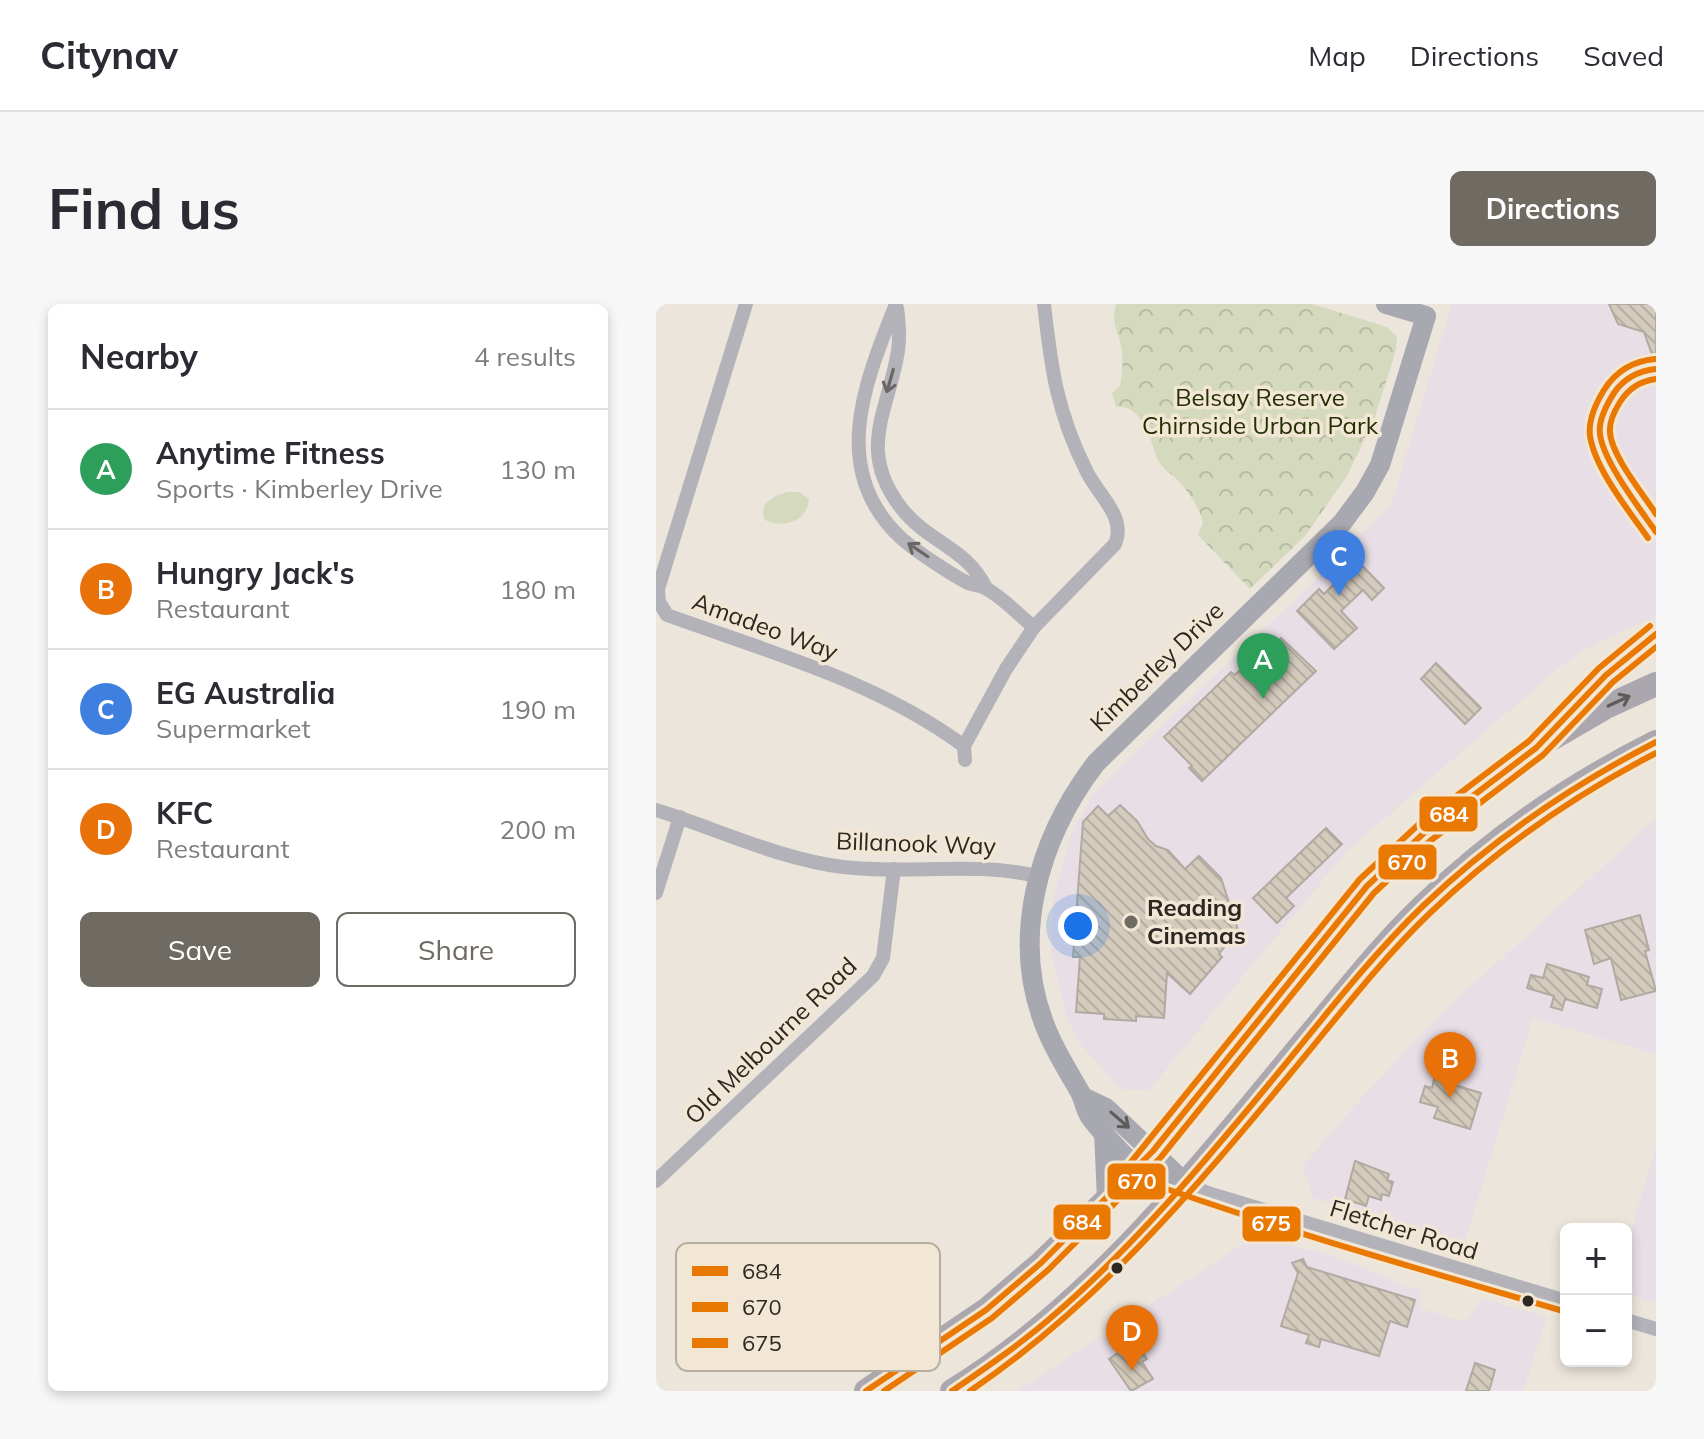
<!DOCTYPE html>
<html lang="en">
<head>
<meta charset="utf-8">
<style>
  body { margin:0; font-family:Mulish,sans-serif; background:#f7f7f7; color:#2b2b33 }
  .controls { position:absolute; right:24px; bottom:24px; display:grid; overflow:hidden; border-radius:12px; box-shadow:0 4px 12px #0003 }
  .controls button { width:72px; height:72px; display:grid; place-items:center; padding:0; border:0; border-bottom:2px solid #e1e1e2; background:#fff; color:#2b2b33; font:40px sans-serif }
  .you { position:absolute; left:422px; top:622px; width:28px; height:28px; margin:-20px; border:6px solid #fff; border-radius:50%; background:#1a73e8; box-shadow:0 0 0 12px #1a73e833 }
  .badge { display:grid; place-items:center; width:52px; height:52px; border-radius:50%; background:#6f6a62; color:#fff; font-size:26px; font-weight:700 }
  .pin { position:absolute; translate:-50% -66px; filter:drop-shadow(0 2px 4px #0008) }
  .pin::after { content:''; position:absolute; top:42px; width:28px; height:24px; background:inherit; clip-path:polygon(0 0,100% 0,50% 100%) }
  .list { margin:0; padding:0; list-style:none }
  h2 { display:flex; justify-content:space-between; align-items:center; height:104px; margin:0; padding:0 32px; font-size:34px }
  h2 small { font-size:26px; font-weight:400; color:#7c7c81 }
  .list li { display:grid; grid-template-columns:52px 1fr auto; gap:24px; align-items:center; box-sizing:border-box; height:120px; padding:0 32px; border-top:2px solid #e1e1e2 }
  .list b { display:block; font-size:30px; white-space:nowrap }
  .list p { margin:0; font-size:26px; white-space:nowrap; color:#7c7c81 }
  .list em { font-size:26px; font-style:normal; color:#7c7c81 }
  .actions { display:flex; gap:16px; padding:24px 32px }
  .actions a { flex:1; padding:18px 0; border:2px solid #6f6a62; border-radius:12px; text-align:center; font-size:28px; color:#6f6a62 }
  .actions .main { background:#6f6a62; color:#fff }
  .map { position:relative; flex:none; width:1000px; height:1087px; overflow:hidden; border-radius:12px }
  header { display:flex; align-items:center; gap:48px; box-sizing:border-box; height:112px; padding:0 40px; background:#fff; border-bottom:2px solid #e1e1e2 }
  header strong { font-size:38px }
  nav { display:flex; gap:44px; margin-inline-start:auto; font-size:28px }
  .intro { display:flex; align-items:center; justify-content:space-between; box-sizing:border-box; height:192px; padding:0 48px }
  h1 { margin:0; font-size:56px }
  .button { padding:20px 36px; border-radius:12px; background:#6f6a62; color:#fff; font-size:28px; font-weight:700 }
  main { display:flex; gap:48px; padding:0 48px }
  aside { flex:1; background:#fff; border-radius:12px; box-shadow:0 4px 12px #0003 }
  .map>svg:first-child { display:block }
  .commercial { fill:#e8dee5 }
  .park { fill:url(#park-crowns) }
  .pitch { fill:#d5dabe }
  .building { fill:url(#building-back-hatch); stroke:#afaaa2; stroke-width:2 }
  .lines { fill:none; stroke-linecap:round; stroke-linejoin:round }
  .minor { stroke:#b3b2b8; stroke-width:14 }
  .secondary { stroke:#a8a8b0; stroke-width:20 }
  .trunk { stroke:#aaa8ae; stroke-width:24 }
  .bus-1-casing { stroke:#f2e6d5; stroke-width:12 }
  .bus-2-casing { stroke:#f2e6d5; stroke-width:12 }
  .bus-3-casing { stroke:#f2e6d5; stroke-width:12 }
  .bus-1 { stroke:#ea7903; stroke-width:6 }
  .bus-2 { stroke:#ea7903; stroke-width:6 }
  .bus-3 { stroke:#ea7903; stroke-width:6 }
  .oneway { stroke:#696665 }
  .oneway2 { stroke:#5e5b59 }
  .oneway3 { stroke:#5e5b5a }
  .poi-dot { fill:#6f6a62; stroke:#f2e6d5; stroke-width:3 }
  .bus-dot { fill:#2c2721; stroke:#f2e6d5; stroke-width:3 }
  .labels { text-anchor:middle; stroke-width:7; stroke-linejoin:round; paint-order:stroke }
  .park-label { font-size:24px; fill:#232f03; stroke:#f2e6d5 }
  .street-label { font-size:24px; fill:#2c2721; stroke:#f2e6d5 }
  .poi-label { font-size:24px; font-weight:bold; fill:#2c2721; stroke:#f2e6d5; text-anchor:start }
  .key { fill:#f2e6d5; stroke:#b7ad9f; stroke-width:2 }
  .key-label { font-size:22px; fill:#2c2721 }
  .line-badge { stroke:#f2e6d5; stroke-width:3 }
  .badge-label { font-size:22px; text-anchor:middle; font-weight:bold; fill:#fff }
</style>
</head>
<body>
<header>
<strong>Citynav</strong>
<nav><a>Map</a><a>Directions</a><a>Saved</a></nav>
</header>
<div class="intro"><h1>Find us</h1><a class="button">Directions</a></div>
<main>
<aside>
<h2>Nearby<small>4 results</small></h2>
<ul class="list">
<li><span class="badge" style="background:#2e9e5b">A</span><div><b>Anytime Fitness</b><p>Sports · Kimberley Drive</p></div><em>130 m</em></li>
<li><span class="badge" style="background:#e8710a">B</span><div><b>Hungry Jack's</b><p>Restaurant</p></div><em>180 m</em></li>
<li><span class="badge" style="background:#3f7fe0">C</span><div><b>EG Australia</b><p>Supermarket</p></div><em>190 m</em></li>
<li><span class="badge" style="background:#e8710a">D</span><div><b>KFC</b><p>Restaurant</p></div><em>200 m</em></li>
</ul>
<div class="actions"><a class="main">Save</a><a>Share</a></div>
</aside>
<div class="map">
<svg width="1000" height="1087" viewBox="0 0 1000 1087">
  <defs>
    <pattern id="park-crowns" width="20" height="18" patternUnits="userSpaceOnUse" patternTransform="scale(2)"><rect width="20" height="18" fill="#d5dabe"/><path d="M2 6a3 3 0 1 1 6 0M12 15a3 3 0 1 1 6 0" fill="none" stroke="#b7bba3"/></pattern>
    <pattern id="building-back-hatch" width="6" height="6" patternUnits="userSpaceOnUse" patternTransform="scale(2)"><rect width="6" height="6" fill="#d5cbbd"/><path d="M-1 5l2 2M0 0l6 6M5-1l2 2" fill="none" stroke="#b7aea2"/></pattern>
  </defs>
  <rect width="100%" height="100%" fill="#ece5db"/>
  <!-- commercial -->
  <g class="commercial">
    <polygon points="796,0 1000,0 1000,313 940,339 905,362 691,547 493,786 465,785 426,742 410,711 395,648 398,592 416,527 438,490 465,461 694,243 736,198"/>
    <polygon points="1000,514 1000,750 877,714 808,941 657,894 647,862 690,811 781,713"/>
    <polygon points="1000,843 1000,998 970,989 970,944"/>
    <polygon points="598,933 674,951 735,975 755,985 763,984 766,1005 809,1018 827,995 891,1013 867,1087 361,1087"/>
  </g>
  <!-- park -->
  <path class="park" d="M 460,0 L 656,0 L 731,23 L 741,32 L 740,46 L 718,116 L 691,172 L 649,232 L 594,285 L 542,231 L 547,219 C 543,201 530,184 517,172 C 512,167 506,164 503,158 C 495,140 488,100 460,103 L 456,89 L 464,82 C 466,71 467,60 466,49 C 464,28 454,22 460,0 Z"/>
  <!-- pitch -->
  <path class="pitch" d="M 132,188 L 143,188 L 153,195 C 152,217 127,225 109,216 C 101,200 118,191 132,188 Z"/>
  <!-- building -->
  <g class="building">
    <polygon points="953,0 1000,0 1000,56 998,56 988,28 962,20"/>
    <polygon points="694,249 728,284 716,296 707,286 685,307 701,324 678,345 641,307 663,285 668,290 690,268 682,260"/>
    <polygon points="625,334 660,367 546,477 533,464 536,462 508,433 575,368 579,371 595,355 599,359"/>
    <polygon points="780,359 825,404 809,420 765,375"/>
    <polygon points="464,501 481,517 492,535 500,542 512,546 529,565 543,552 565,574 582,626 563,650 566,653 534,690 511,669 508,714 480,712 480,717 448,715 448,710 420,708 424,653 417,653 427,518 442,502 452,512"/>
    <polygon points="670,524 686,540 630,594 638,602 621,619 597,594"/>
    <polygon points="984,611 993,646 989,647 1000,687 965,696 955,654 938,660 929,626"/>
    <polygon points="891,660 933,673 931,681 946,685 941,704 909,695 906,706 895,703 898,692 871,684 875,671 887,674"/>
    <polygon points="778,775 825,789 814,825 778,814 782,803 764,798 769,782 776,784"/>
    <polygon points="699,857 733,870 731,876 737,878 733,892 726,890 725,896 713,892 710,902 689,895"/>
    <polygon points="647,955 651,963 759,996 751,1023 734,1017 723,1052 665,1035 663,1043 650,1039 653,1031 625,1022 642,969 636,959"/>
    <polygon points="479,1037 491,1055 486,1058 497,1075 475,1087 453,1055"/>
    <polygon points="819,1059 839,1066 833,1087 810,1087"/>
  </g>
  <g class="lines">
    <!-- minor -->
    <g class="minor">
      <path d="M 90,0 L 2,285 L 3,298 L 11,311 C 113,348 220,377 308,442"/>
      <path d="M 240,0 C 209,78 172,166 245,234 C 258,246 296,271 312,279 C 317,281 324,281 329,284 C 347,293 362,311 378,323"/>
      <path d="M 241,4 C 243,19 244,33 242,47 C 232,109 200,146 246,205 C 273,239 310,243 330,284"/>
      <path d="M 309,456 L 308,442 L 350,365 L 378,323 L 459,240 C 471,213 442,191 431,168 C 401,109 395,64 388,0"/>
      <path d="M 0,506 C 62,525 122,555 187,563 C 252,571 317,557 381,572"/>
      <polyline points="0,589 24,513"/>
      <polyline points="0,877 217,672 227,654 238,565"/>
      <polyline points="529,880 555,890 910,997"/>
      <polyline points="970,1016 1000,1025"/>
    </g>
    <!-- secondary -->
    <g class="secondary">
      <polyline points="427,793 450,804 527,877"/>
      <polyline points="448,829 451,895"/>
      <path d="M 529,880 C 515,875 496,872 483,865 C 476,861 437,819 433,811 C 429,804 428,796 424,788 C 413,769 401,750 392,729 C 352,637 382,535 440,459 L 686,219 L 709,188 L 724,161 L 770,12 L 730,0"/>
    </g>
    <!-- trunk -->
    <g class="trunk">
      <polyline points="210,1087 330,1006 385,959 468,879 513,827 711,582 768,529 880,444 952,402 1000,380"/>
      <path d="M 296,1087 C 439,999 545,861 651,734 C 689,689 725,642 767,602 C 835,536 916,480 1000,438"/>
    </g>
    <defs>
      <g id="bus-1">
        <path d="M 1000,65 C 982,67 968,74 958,89 C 951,100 942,116 944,130 C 947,157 984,205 1000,228"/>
        <polyline points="210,1087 330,1006 385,959 497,847 711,582 768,529 880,444 950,371 1000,330"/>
        <path d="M 296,1087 C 331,1063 366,1039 398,1011 C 478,942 546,861 613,780 C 663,720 711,656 768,601 C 837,535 915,482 1000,438"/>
      </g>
      <g id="bus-2">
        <path d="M 992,234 C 973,207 939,165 934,132 C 932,116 940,99 948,86 C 960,67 977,57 999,55"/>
        <polyline points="228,1087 336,1014 392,966 505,853 718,589 774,537 887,451 957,378 1000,343"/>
        <path d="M 314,1087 C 441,1001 538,886 635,769 C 680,715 723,658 774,609 C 841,545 917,492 1000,449"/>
      </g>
      <g id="bus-3">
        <path d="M 1000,75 C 984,77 973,84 964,98 C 959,106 953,118 954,128 C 955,151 987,190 1000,210"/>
        <path d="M 907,1007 C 763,965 618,924 477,873 L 471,863 L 704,575 L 762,521 L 873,437 L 943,364 L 994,322"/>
      </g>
    </defs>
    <!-- bus-1 casing -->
    <use href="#bus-1" class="bus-1-casing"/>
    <!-- bus-2 casing -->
    <use href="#bus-2" class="bus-2-casing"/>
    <!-- bus-3 casing -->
    <use href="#bus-3" class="bus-3-casing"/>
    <!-- bus-1 -->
    <use href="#bus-1" class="bus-1"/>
    <!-- bus-2 -->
    <use href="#bus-2" class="bus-2"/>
    <!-- bus-3 -->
    <use href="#bus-3" class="bus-3"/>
  </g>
  <!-- one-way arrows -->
  <defs><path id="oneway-shaft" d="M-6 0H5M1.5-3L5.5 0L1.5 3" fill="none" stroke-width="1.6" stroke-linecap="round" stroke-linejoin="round" transform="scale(2)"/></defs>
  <g class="oneway">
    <use href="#oneway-shaft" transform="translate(234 77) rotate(106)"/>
    <use href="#oneway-shaft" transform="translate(262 246) rotate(-146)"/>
  </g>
  <use class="oneway2" href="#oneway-shaft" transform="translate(963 397) rotate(-25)"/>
  <use class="oneway3" href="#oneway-shaft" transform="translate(464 816) rotate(41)"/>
  <!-- markers -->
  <circle class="poi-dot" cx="475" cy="618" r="8"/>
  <g class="bus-dot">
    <circle cx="461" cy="964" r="7"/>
    <circle cx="872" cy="997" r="7"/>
  </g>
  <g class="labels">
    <!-- park labels -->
    <g class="park-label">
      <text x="604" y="102">Belsay Reserve<tspan x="604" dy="28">Chirnside Urban Park</tspan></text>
    </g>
    <!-- street labels -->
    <g class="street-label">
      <text transform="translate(109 323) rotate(20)" y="8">Amadeo Way</text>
      <text transform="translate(501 363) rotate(-44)" y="8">Kimberley Drive</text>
      <text transform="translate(260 540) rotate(2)" y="8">Billanook Way</text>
      <text transform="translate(115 737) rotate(-44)" y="8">Old Melbourne Road</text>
      <text transform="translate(748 926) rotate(17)" y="8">Fletcher Road</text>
    </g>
    <!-- poi labels -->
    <g class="poi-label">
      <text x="491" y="612">Reading<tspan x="491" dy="28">Cinemas</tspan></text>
    </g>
  </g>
  <!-- legend -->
  <rect x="20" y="939" width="264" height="128" rx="12" class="key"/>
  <rect x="36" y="962" width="36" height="10" fill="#ea7903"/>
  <rect x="36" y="998" width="36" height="10" fill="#ea7903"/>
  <rect x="36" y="1034" width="36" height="10" fill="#ea7903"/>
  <g class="key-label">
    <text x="86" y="975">684</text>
    <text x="86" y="1011">670</text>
    <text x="86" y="1047">675</text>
  </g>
  <g class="line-badge">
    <rect x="762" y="491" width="61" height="38" rx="8" fill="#ea7903"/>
    <rect x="721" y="539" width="61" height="38" rx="8" fill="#ea7903"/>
    <rect x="450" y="858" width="61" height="39" rx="8" fill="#ea7903"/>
    <rect x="396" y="899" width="60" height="38" rx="8" fill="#ea7903"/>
    <rect x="585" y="901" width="61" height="38" rx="8" fill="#ea7903"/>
  </g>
  <g class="badge-label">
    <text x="793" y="518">684</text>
    <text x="751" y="566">670</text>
    <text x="481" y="885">670</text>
    <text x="426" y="926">684</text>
    <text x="615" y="927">675</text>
  </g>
</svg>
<div class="controls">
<button>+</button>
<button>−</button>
</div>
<div class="you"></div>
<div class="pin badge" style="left:607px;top:395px;background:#2e9e5b">A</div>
<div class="pin badge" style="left:794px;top:794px;background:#e8710a">B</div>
<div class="pin badge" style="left:683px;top:292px;background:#3f7fe0">C</div>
<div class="pin badge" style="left:476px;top:1067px;background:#e8710a">D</div>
</div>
</main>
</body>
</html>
